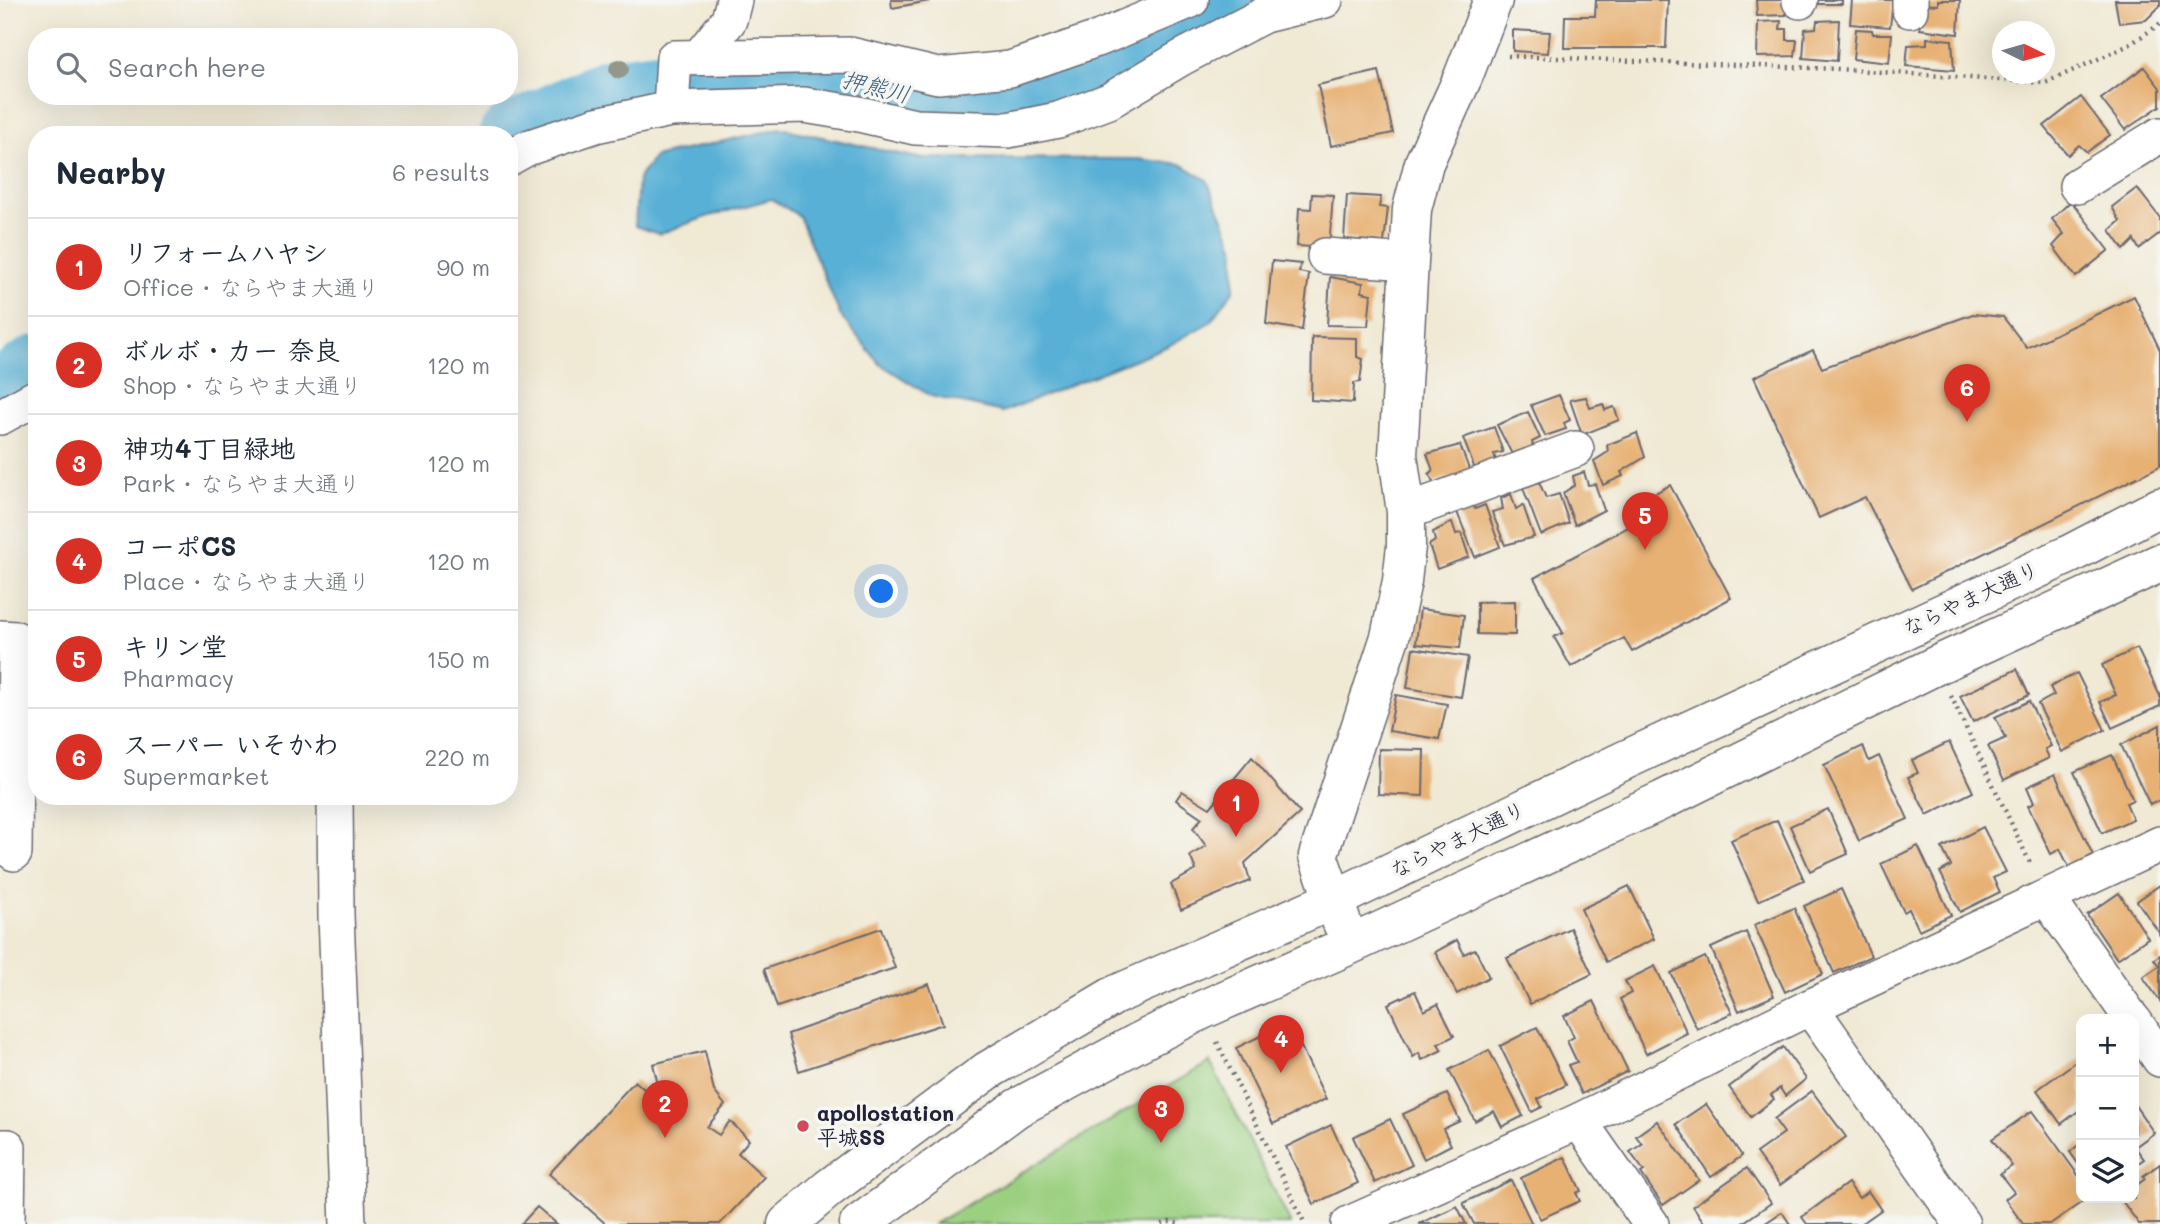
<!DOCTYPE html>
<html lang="en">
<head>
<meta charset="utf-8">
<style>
  body { margin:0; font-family:Mali,"Klee One",sans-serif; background:#f6f6f7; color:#1f2937 }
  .controls { position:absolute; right:21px; bottom:21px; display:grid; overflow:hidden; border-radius:14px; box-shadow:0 7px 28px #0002 }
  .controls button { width:63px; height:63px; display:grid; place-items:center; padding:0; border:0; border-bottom:2px solid #e0e1e3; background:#fff; color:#1f2937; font:35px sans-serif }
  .compass { position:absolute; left:1992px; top:21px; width:63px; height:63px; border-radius:50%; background:#fff; box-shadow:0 7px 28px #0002; rotate:95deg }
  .you { position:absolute; left:882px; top:592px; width:24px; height:24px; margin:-18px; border:5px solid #fff; border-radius:50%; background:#1a73e8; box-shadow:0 0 0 10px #1a73e833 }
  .badge { display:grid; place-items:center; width:46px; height:46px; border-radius:50%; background:#d93025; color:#fff; font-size:23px; font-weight:700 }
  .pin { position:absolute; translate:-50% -58px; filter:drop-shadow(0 2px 4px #0008) }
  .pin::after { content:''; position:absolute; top:37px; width:24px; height:21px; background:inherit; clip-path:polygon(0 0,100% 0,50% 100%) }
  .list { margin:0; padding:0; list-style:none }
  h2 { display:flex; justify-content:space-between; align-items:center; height:91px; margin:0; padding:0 28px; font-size:30px }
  h2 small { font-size:23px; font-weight:400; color:#747a83 }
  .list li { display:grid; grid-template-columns:46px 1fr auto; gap:21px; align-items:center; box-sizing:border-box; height:98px; padding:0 28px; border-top:2px solid #e0e1e3 }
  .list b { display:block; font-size:26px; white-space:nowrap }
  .list p { margin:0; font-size:23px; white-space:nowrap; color:#747a83 }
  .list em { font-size:23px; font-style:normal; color:#747a83 }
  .icon { flex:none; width:38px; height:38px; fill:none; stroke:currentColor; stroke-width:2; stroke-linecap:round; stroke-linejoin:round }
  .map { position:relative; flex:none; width:2160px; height:1224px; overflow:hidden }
  .search { position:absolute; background:#fff; box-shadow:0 7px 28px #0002; left:28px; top:28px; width:490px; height:77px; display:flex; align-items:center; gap:18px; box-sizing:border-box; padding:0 24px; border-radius:28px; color:#747a83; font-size:26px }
  .panel { position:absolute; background:#fff; box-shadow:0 7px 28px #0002; left:28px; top:126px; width:490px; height:679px; border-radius:28px }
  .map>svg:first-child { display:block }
  .green { fill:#9cd081; stroke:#5f795e; stroke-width:2 }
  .water { fill:#59b0d6; stroke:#3e6988; stroke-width:2 }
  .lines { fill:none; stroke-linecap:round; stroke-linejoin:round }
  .river { stroke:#59b0d6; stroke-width:61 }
  .building { fill:#e7b173 }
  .minor-casing { stroke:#6a6871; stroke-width:38 }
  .tertiary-casing { stroke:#6a6871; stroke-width:41 }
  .path { stroke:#6a6871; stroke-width:4.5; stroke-dasharray:2 5; stroke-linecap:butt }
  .minor { stroke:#fff; stroke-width:35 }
  .tertiary { stroke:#fff; stroke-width:38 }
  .tree { fill:#93988b }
  .poi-dot { fill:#d1495b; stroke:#f6f6f2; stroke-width:2.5 }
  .labels { text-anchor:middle; stroke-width:7; stroke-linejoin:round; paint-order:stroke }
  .street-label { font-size:21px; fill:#22223b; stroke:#f6f6f2 }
  .poi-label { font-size:21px; font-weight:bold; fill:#22223b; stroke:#f6f6f2; text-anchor:start }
  .water-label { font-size:23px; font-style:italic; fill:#385b79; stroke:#f6f6f2 }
</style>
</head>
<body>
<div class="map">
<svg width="2160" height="1224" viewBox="0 0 2160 1224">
  <rect width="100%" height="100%" fill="#f6f6f2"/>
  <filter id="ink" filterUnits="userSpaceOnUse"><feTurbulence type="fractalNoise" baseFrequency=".0143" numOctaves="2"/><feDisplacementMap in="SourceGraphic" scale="14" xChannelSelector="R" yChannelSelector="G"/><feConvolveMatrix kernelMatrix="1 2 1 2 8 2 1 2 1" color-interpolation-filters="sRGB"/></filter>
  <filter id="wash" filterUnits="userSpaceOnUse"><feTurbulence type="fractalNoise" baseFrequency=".00686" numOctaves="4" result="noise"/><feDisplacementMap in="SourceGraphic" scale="28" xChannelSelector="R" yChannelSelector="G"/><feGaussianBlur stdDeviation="1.57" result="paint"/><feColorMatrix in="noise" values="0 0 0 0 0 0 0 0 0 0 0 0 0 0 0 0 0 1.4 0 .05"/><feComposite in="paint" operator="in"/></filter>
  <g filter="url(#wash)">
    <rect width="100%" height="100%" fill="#f0e9d4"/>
    <!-- green -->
    <polygon class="green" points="1210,1062 1291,1224 934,1224"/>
    <!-- water -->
    <polygon class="water" points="781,128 918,158 1137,159 1181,164 1207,180 1235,248 1234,290 1210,322 1168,346 1003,412 931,396 880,364 840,315 799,216 771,199 706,217 659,234 635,226 638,179 654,157"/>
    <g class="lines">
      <!-- river -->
      <g class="river">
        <polyline points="509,135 608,89 750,70 837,76 936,102 1043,100 1229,0"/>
        <polyline points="0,388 37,365"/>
      </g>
    </g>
    <g id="blocks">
      <!-- building -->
      <g class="building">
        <polygon points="891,0 928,0 929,1 892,8"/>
        <polygon points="1596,0 1668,0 1666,48 1564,48 1565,16 1595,16"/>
        <polygon points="1756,0 1787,0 1786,15 1757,16"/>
        <polygon points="1817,0 1842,0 1842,4 1818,4"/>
        <polygon points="1852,0 1893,0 1890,27 1850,24"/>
        <polygon points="1938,0 1960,0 1958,34 1920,29 1920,4 1938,5"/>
        <polygon points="2115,0 2160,0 2160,6 2146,20 2119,23"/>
        <polygon points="1839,20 1837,61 1803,58 1805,29 1816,28 1817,21"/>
        <polygon points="1781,21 1780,29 1787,29 1787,40 1797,40 1795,56 1757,57 1758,22"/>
        <polygon points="1856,29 1872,30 1873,34 1892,34 1889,63 1853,59"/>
        <polygon points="1513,30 1550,32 1548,53 1513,51"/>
        <polygon points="1927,38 1952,40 1954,70 1906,66 1908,45 1927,44"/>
        <polygon points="2144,67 2160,88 2160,106 2125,130 2101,99"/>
        <polygon points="1379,71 1393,133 1331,146 1318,85"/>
        <polygon points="2081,97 2110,135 2087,152 2079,145 2068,155 2044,126"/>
        <polygon points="2137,188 2160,218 2160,233 2139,249 2134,240 2124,250 2110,230 2120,221 2112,207"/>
        <polygon points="1312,194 1333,195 1329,248 1297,246 1299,208 1311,209"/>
        <polygon points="1347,195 1381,197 1379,207 1388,208 1384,242 1344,239"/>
        <polygon points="2071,201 2109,250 2076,277 2053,246 2064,234 2052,219"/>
        <polygon points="1272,261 1301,264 1299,272 1309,274 1302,330 1266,324"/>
        <polygon points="1330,277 1363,283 1362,292 1371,294 1368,326 1327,325"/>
        <polygon points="2134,296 2160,350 2160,466 1912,589 1865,497 1819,518 1754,377 1813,350 1822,368 1973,314 2003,317 2027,348"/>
        <polygon points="1312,337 1357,338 1357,357 1363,359 1360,382 1354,383 1353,403 1311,400"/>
        <polygon points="1559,395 1570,420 1564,423 1566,429 1545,436 1531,405"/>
        <polygon points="1586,397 1590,408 1603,404 1605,410 1614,407 1619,420 1582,435 1570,400"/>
        <polygon points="1528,412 1540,438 1532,442 1534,451 1514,458 1497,425"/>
        <polygon points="1494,427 1503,452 1494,454 1498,468 1478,477 1463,438"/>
        <polygon points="1637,433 1645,457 1621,472 1623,476 1603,485 1594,461 1608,452 1607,445"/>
        <polygon points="1460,445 1473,480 1453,490 1446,478 1434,483 1429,474 1433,471 1427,454"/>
        <polygon points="1584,472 1588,485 1595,484 1604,510 1575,525 1563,493 1575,485 1573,476"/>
        <polygon points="1539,482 1546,498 1559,494 1569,523 1541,535 1523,488"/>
        <polygon points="1670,485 1731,598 1632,652 1624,638 1571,667 1554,637 1563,633 1534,578 1639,521 1633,505"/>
        <polygon points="1511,494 1516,509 1523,505 1534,537 1505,545 1492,512 1503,509 1501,498"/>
        <polygon points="1472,504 1475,509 1485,505 1500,547 1475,557 1457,512"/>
        <polygon points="1452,522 1456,534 1461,533 1469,557 1437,569 1429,545 1435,541 1433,532"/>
        <polygon points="1515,601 1515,635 1477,634 1477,602"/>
        <polygon points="1420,609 1464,615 1460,648 1416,644"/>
        <polygon points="1413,648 1468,657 1461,697 1407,688"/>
        <polygon points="2137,648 2160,696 2160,706 2112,728 2100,702 2116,695 2102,665"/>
        <polygon points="2017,669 2029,695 1973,722 1960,696"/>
        <polygon points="2077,673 2105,730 2062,752 2038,704 2054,695 2050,687"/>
        <polygon points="1396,695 1447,704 1439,739 1389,731"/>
        <polygon points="2029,701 2051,746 2045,749 2049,758 2004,780 1988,746 2006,738 1995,717"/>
        <polygon points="2160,725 2160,800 2150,805 2121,745"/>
        <polygon points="1949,742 1973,792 1927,815 1908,777 1918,773 1912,760"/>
        <polygon points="1863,746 1869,761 1879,756 1908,819 1859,841 1824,765"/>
        <polygon points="1379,749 1424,750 1423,796 1378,794"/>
        <polygon points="2112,755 2133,800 2126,803 2133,819 2102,833 2074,772"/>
        <polygon points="1252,757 1300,813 1245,863 1250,881 1181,910 1171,884 1196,870 1190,856 1206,846 1193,828 1202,818 1176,800 1182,791 1210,808"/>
        <polygon points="2055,774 2093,855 2069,867 2060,849 2051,854 2028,806 2034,803 2027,787"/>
        <polygon points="1828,809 1848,854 1810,871 1790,826"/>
        <polygon points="1777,820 1804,880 1758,901 1731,840"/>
        <polygon points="1983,827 2006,872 1993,878 2000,892 1960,912 1940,872 1951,866 1942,848"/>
        <polygon points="1918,846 1951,915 1919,930 1909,909 1904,912 1881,864"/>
        <polygon points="2160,885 2160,934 2137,901"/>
        <polygon points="1629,886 1654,939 1606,962 1581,909"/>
        <polygon points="1841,889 1871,956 1834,973 1804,906"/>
        <polygon points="2119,893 2148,938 2117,959 2087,915"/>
        <polygon points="1794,908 1823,974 1785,992 1754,925"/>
        <polygon points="881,928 895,968 777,1007 764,969"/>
        <polygon points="1570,928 1592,974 1530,1004 1507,958"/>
        <polygon points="1746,932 1774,996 1739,1011 1711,948"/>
        <polygon points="1457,940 1464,954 1475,949 1489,977 1457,994 1435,952"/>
        <polygon points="2160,955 2160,1001 2143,977 2159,966 2154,959"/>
        <polygon points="1705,957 1732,1013 1697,1029 1671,973"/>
        <polygon points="1655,966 1687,1033 1646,1054 1620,999 1631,993 1625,981"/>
        <polygon points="929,984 943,1024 799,1071 788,1034"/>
        <polygon points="1415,991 1424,1011 1438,1004 1454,1036 1438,1044 1442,1050 1422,1060 1419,1053 1413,1057 1388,1004"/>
        <polygon points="1594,1001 1628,1071 1582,1094 1568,1065 1577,1062 1567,1041 1574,1037 1564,1016"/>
        <polygon points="1289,1022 1326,1099 1273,1124 1236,1048"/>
        <polygon points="1537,1027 1566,1085 1538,1099 1542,1107 1532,1112 1500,1046"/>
        <polygon points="1783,1047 1806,1079 1785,1096 1780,1088 1771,1095 1774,1099 1751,1117 1729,1087"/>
        <polygon points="1489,1050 1523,1116 1502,1127 1494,1111 1475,1121 1449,1070"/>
        <polygon points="705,1051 714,1091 725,1105 707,1127 719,1135 730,1121 749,1140 738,1153 764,1177 720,1224 606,1224 549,1174 635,1081 654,1098 661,1097 653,1064"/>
        <polygon points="2081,1058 2081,1109 2061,1124 2037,1090"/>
        <polygon points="1812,1091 1846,1137 1780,1185 1756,1153 1784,1133 1774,1119"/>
        <polygon points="1447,1094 1460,1121 1443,1129 1451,1145 1424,1159 1403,1114"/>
        <polygon points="1706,1104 1742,1156 1711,1177 1676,1124"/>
        <polygon points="2134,1104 2154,1133 2135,1147 2144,1159 2134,1166"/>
        <polygon points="2032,1111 2081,1179 2081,1198 2088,1198 2050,1224 2023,1224 2005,1199 2014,1192 2000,1174 2012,1166 1992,1139"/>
        <polygon points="1390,1119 1412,1165 1375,1183 1353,1137"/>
        <polygon points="1657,1121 1699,1180 1663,1205 1641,1173 1644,1171 1630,1152 1642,1144 1636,1136"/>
        <polygon points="1331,1125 1358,1183 1314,1204 1286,1147"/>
        <polygon points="2081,1143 2081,1168 2070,1152"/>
        <polygon points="1565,1157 1581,1191 1576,1193 1580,1201 1540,1219 1521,1178"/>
        <polygon points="2160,1164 2160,1224 2139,1224 2120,1198 2134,1198 2134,1187 2145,1179 2143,1176"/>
        <polygon points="1747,1168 1771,1203 1741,1224 1705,1224 1693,1206"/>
        <polygon points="1511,1180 1532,1224 1474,1224 1463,1203"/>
        <polygon points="1848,1183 1859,1198 1868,1191 1881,1210 1861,1224 1807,1224 1802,1217"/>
        <polygon points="1457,1206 1466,1224 1419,1224"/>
        <polygon points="537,1207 557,1224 521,1224"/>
        <polygon points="1782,1212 1790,1224 1764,1224"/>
      </g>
    </g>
  </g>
  <g filter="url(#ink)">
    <use href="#blocks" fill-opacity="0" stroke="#6a6871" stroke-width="2"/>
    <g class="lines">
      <defs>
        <g id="minor">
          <polyline points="1800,0 1800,1"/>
          <polyline points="1910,10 1910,0"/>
          <polyline points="700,56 729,20 734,0"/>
          <polyline points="671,109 674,58 850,55 938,76 1010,69 1100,38 1191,0"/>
          <polyline points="509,158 527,148 596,125 671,109 804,105 859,114 915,127 1008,130 1058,120 1109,101 1181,58 1264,15 1325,0"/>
          <polyline points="2077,186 2160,135"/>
          <polyline points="1325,256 1409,262"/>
          <polyline points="0,417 37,397"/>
          <polyline points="1406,512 1576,449"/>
          <polyline points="0,638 16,639 14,853"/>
          <polyline points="335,796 336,915 348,1224"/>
          <polyline points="2047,898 2132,1019"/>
          <polyline points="1810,1007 1962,1224"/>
          <polyline points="2134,1021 2160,1059"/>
          <polyline points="1579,1121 1651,1224"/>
          <polyline points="0,1147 8,1147 7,1224"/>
          <polyline points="1349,1224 1579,1121 1810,1007 2160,844"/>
        </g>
        <g id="tertiary">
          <polyline points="1342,923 1318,856 1390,637 1402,581 1406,546 1406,512 1398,455 1412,209 1424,163 1463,77 1493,0"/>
          <polyline points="787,1224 829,1188 987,1071 1115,995 1333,900 1623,761 2070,554 2160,507"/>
          <polyline points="859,1224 1017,1108 1137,1043 1202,1010 1350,945 1663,800 1937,665 2160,563"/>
        </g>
      </defs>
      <!-- minor casing -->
      <use href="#minor" class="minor-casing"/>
      <!-- tertiary casing -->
      <use href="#tertiary" class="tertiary-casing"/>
      <!-- path -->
      <g class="path">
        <polyline points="1508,56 1837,69 2045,83 2129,45 2160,24"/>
        <polyline points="1951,696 2031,865"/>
        <polyline points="1217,1042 1305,1224"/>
        <polyline points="1162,1224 1169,1222 1181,1224"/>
      </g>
      <!-- minor -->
      <use href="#minor" class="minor"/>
      <!-- tertiary -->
      <use href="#tertiary" class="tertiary"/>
    </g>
    <!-- trees -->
    <circle class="tree" cx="619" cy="69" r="10"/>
  </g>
  <!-- markers -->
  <circle class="poi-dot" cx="803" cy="1126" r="7"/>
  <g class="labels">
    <!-- street labels -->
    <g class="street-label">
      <text transform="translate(1971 599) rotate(-25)" y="7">ならやま大通り</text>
      <text transform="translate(1458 840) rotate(-26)" y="7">ならやま大通り</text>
    </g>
    <!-- poi labels -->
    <g class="poi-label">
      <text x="817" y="1121">apollostation<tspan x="817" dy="24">平城SS</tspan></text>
    </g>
    <!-- water labels -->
    <g class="water-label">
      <text transform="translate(876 87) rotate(14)" y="8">押熊川</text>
    </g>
  </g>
</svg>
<div class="controls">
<button>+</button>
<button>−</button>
<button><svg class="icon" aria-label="layers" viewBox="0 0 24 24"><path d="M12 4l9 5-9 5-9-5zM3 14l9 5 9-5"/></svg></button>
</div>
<svg class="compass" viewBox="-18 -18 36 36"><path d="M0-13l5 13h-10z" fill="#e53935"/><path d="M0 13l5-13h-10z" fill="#747a83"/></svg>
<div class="you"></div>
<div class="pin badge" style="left:1236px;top:837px">1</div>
<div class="pin badge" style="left:665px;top:1138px">2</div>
<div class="pin badge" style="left:1161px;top:1143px">3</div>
<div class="pin badge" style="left:1281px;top:1073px">4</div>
<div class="pin badge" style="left:1645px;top:550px">5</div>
<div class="pin badge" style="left:1967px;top:422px">6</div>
<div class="search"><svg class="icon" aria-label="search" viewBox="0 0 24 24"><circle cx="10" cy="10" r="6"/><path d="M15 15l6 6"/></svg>Search here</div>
<section class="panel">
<h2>Nearby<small>6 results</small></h2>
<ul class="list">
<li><span class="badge">1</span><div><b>リフォームハヤシ</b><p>Office · ならやま大通り</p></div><em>90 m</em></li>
<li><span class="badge">2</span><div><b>ボルボ・カー 奈良</b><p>Shop · ならやま大通り</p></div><em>120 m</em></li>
<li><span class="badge">3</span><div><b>神功4丁目緑地</b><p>Park · ならやま大通り</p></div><em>120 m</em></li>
<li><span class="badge">4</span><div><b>コーポCS</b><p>Place · ならやま大通り</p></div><em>120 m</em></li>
<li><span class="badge">5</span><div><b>キリン堂</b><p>Pharmacy</p></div><em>150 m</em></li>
<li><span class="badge">6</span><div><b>スーパー いそかわ</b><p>Supermarket</p></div><em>220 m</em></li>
</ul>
</section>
</div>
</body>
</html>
